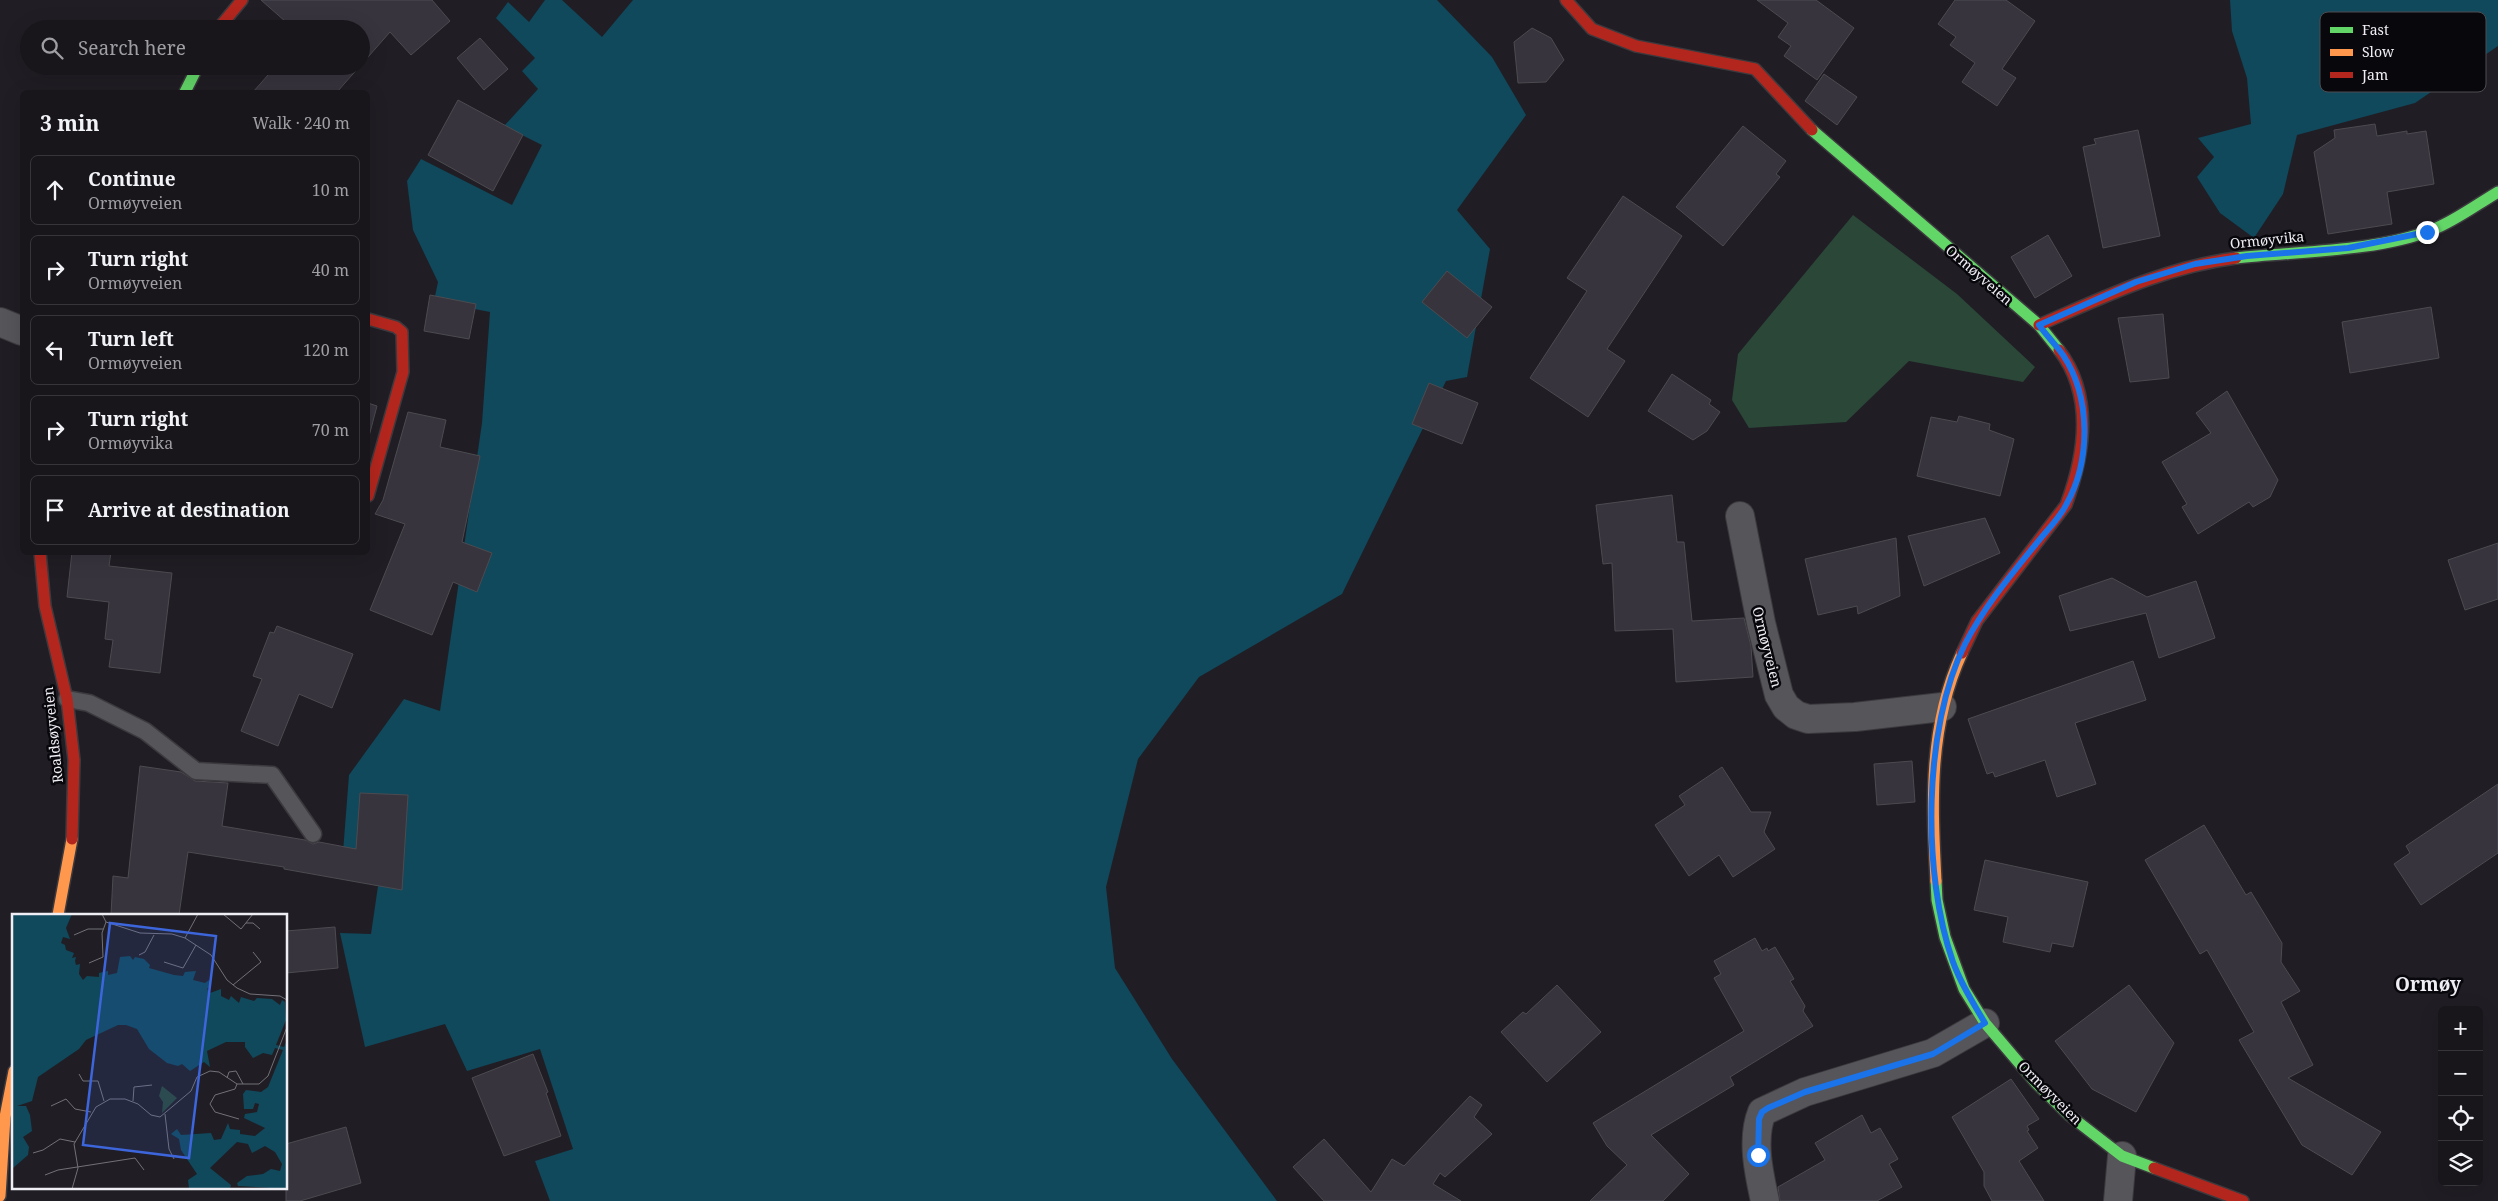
<!DOCTYPE html>
<html lang="en">
<head>
<meta charset="utf-8">
<style>
  body { margin:0; font-family:"Noto Serif",serif; background:#211f24; color:#f1f3f6 }
  .controls { position:absolute; right:15px; bottom:15px; display:grid; overflow:hidden; border-radius:8px; box-shadow:0 5px 20px #0002 }
  .controls button { width:45px; height:45px; display:grid; place-items:center; padding:0; border:0; border-bottom:1px solid #36353a; background:#18161b; color:#f1f3f6; font:25px sans-serif }
  .stop { position:absolute; width:15px; height:15px; margin:-11px; border:4px solid #1a73e8; border-radius:50%; background:#fff }
  .stop.end { background:#1a73e8; border-color:#fff; box-shadow:0 1px 5px #0008 }
  .list { margin:0; padding:0; list-style:none }
  h2 { display:flex; justify-content:space-between; align-items:center; height:65px; margin:0; padding:0 20px; font-size:21px }
  h2 small { font-size:16px; font-weight:400; color:#9f9fa3 }
  .list li { display:grid; grid-template-columns:32px 1fr auto; gap:15px; align-items:center; box-sizing:border-box; height:70px; margin:0 10px 10px; padding:0 10px; border:1px solid #36353a; border-radius:8px }
  .list b { display:block; font-size:19px; white-space:nowrap }
  .list p { margin:0; font-size:16px; white-space:nowrap; color:#9f9fa3 }
  .list em { font-size:16px; font-style:normal; color:#9f9fa3 }
  .icon { flex:none; width:28px; height:28px; fill:none; stroke:currentColor; stroke-width:2; stroke-linecap:round; stroke-linejoin:round }
  .map { position:relative; flex:none; width:2498px; height:1201px; overflow:hidden }
  .search { position:absolute; background:#18161b; box-shadow:0 5px 20px #0002; left:20px; top:20px; width:350px; height:55px; display:flex; align-items:center; gap:12px; box-sizing:border-box; padding:0 18px; border-radius:28px; color:#9f9fa3; font-size:19px }
  .panel { position:absolute; background:#18161b; box-shadow:0 5px 20px #0002; left:20px; top:90px; width:350px; height:465px; border-radius:8px }
  .map>svg:first-child { display:block }
  .green { fill:#2a4738 }
  .water { fill:#10485c }
  .building { fill:#37343e; stroke:#4c4b50 }
  .lines { fill:none; stroke-linecap:round; stroke-linejoin:round }
  .lane-casing { stroke:#3c3a3e; stroke-width:19 }
  .street-casing { stroke:#3c3a3e; stroke-width:30 }
  .fast-casing { stroke:#3c3a3e; stroke-width:14 }
  .slow-casing { stroke:#3c3a3e; stroke-width:14 }
  .jam-casing { stroke:#3c3a3e; stroke-width:14 }
  .lane { stroke:#56555a; stroke-width:16 }
  .street { stroke:#56555a; stroke-width:28 }
  .fast { stroke:#63d668; stroke-width:11 }
  .slow { stroke:#ff974d; stroke-width:11 }
  .jam { stroke:#b3261e; stroke-width:11 }
  .route { stroke:#1a73e8; stroke-width:6 }
  .labels { text-anchor:middle; stroke-width:5; stroke-linejoin:round; paint-order:stroke }
  .street-label { font-size:14px; fill:#f0eef5; stroke:#08070b }
  .district-label { font-size:19px; font-weight:bold; fill:#f0eef5; stroke:#08070b }
  .inset-road { fill:none; stroke:#737178; stroke-width:1 }
  .view { fill:#3d66dc; fill-opacity:0.15; stroke:#3d66dc; stroke-width:2.5 }
  .inset-edge { fill:none; stroke:#f0eef5; stroke-width:2.5 }
  .key { fill:#08070b; stroke:#4e4c51; stroke-width:1 }
  .key-label { font-size:14px; fill:#f0eef5 }
</style>
</head>
<body>
<div class="map">
<svg width="2498" height="1201" viewBox="0 0 2498 1201">
  <rect width="100%" height="100%" fill="#201e24"/>
  <!-- green -->
  <polygon class="green" points="1853,215 1957,294 2035,367 2023,382 1909,361 1846,422 1749,428 1732,400 1738,354"/>
  <!-- water -->
  <g class="water">
    <polygon points="545,0 562,0 602,37 633,0 1437,0 1492,57 1526,115 1457,210 1490,249 1467,377 1446,381 1342,594 1199,677 1138,759 1106,887 1115,968 1172,1059 1277,1201 550,1201 535,1161 573,1149 540,1049 467,1071 445,1024 365,1047 340,933 371,934 378,886 341,878 349,775 404,699 440,711 482,423 490,312 434,301 438,282 413,230 407,181 421,159 512,205 542,145 504,126 538,89 522,71 535,58 496,18 508,2 529,22"/>
    <polygon points="2230,0 2498,0 2498,46 2415,103 2297,135 2283,194 2254,238 2220,213 2197,177 2214,157 2198,138 2251,124 2247,78 2232,31"/>
  </g>
  <!-- building -->
  <g class="building">
    <polygon points="261,0 432,0 450,21 411,55 390,32 361,65 361,29 294,29"/>
    <polygon points="1757,0 1816,0 1854,28 1817,80 1784,56 1791,46 1778,37 1788,23"/>
    <polygon points="1955,0 2006,0 2035,21 2002,69 2016,78 1997,106 1962,82 1975,63 1950,45 1956,37 1938,24"/>
    <polygon points="1532,28 1551,38 1564,60 1546,82 1518,83 1514,42"/>
    <polygon points="480,38 508,69 484,90 457,58"/>
    <polygon points="276,66 360,66 337,92 253,92"/>
    <polygon points="1824,74 1857,97 1837,125 1805,101"/>
    <polygon points="458,100 523,135 493,191 428,155"/>
    <polygon points="2375,124 2377,136 2407,131 2407,134 2426,131 2434,184 2387,192 2392,224 2328,234 2314,152 2335,138 2334,130"/>
    <polygon points="1743,126 1786,161 1776,174 1780,177 1723,246 1676,207"/>
    <polygon points="2138,130 2160,236 2103,248 2083,147 2096,144 2094,139"/>
    <polygon points="1623,196 1682,236 1607,349 1625,361 1588,417 1530,378 1587,291 1567,278"/>
    <polygon points="2048,235 2072,276 2035,298 2011,257"/>
    <polygon points="1447,271 1492,307 1467,338 1422,302"/>
    <polygon points="430,295 476,304 469,339 424,331"/>
    <polygon points="2431,307 2439,358 2350,373 2342,322"/>
    <polygon points="2163,314 2169,378 2130,382 2118,318"/>
    <polygon points="1672,374 1711,400 1709,404 1720,412 1707,431 1693,440 1648,411"/>
    <polygon points="1429,383 1478,403 1462,444 1412,424"/>
    <polygon points="2227,391 2278,480 2270,497 2253,507 2249,502 2198,534 2182,507 2187,504 2162,462 2211,433 2196,413"/>
    <polygon points="368,403 377,406 368,440"/>
    <polygon points="408,412 446,420 440,447 480,456 462,542 492,553 477,592 453,582 432,635 370,610 405,524 375,514 383,500"/>
    <polygon points="1959,416 1990,424 1989,430 2014,439 2000,496 1917,476 1931,417 1957,422"/>
    <polygon points="1672,495 1677,542 1684,542 1692,621 1744,618 1751,646 1753,677 1676,682 1673,629 1615,631 1612,563 1603,564 1596,505"/>
    <polygon points="1985,518 2000,553 1924,586 1908,536"/>
    <polygon points="1896,538 1900,596 1858,614 1857,606 1818,615 1805,559"/>
    <polygon points="2498,543 2498,599 2465,610 2448,560"/>
    <polygon points="72,552 111,552 109,566 172,573 160,673 109,667 113,640 105,639 109,602 67,597"/>
    <polygon points="2112,578 2147,597 2196,581 2215,638 2159,658 2146,613 2070,631 2059,596"/>
    <polygon points="277,626 353,654 332,708 299,694 278,746 241,731 262,679 253,676 270,632 274,633"/>
    <polygon points="2133,661 2146,700 2075,723 2096,784 2057,797 2045,760 1995,777 1993,772 1987,774 1968,719"/>
    <polygon points="1912,761 1915,802 1877,805 1874,764"/>
    <polygon points="140,766 181,772 195,781 228,783 222,826 305,840 313,844 319,842 356,849 360,793 408,795 402,890 284,869 284,867 188,852 179,915 111,915 113,876 128,878"/>
    <polygon points="1722,767 1751,812 1771,812 1764,832 1775,849 1733,877 1719,855 1689,876 1655,825 1685,805 1679,796"/>
    <polygon points="2498,784 2498,853 2421,905 2394,864 2410,853 2406,846"/>
    <polygon points="2204,825 2246,895 2251,892 2282,943 2281,962 2300,991 2281,1002 2313,1065 2288,1078 2381,1132 2352,1175 2302,1145 2239,1040 2254,1032 2207,950 2200,954 2145,860"/>
    <polygon points="1985,860 2088,882 2073,947 2052,943 2050,952 2003,942 2008,917 1974,910"/>
    <polygon points="335,927 338,968 286,973 286,931"/>
    <polygon points="1755,938 1762,951 1767,948 1768,951 1775,947 1794,979 1790,981 1805,1006 1803,1011 1813,1026 1730,1077 1734,1085 1651,1135 1689,1174 1663,1201 1590,1201 1627,1165 1607,1146 1593,1123 1744,1031 1714,978 1721,974 1714,961"/>
    <polygon points="1557,985 1601,1032 1547,1082 1501,1032 1523,1012 1526,1014"/>
    <polygon points="2129,985 2174,1043 2136,1112 2092,1089 2055,1041"/>
    <polygon points="533,1054 548,1092 546,1093 561,1136 504,1156 472,1078"/>
    <polygon points="2011,1079 2039,1119 2027,1126 2029,1130 2027,1131 2038,1148 2019,1161 2044,1201 1992,1201 1984,1186 1984,1172 1952,1117"/>
    <polygon points="1470,1096 1482,1105 1474,1117 1492,1134 1445,1177 1440,1173 1433,1184 1461,1201 1324,1201 1293,1167 1324,1139 1371,1192 1392,1159 1404,1166"/>
    <polygon points="1862,1115 1871,1133 1880,1128 1898,1159 1889,1164 1902,1187 1877,1201 1780,1201 1778,1187 1825,1160 1815,1143"/>
    <polygon points="346,1127 361,1183 300,1201 286,1201 286,1144"/>
  </g>
  <g class="lines">
    <defs>
      <polyline id="lane" points="67,699 89,703 145,731 196,771 272,775 313,834"/>
      <g id="street">
        <polyline points="0,322 22,331"/>
        <polyline points="1740,516 1761,623 1779,695 1786,707 1796,715 1808,719 1855,717 1942,707"/>
        <path d="M 1765,1201 C 1759,1174 1751,1139 1762,1112 L 1805,1092 L 1933,1053 L 1985,1023"/>
        <polyline points="2118,1201 2122,1156"/>
      </g>
      <g id="fast">
        <polyline points="185,92 198,66"/>
        <polyline points="1812,130 2039,325 2059,350"/>
        <path d="M 2236,258 C 2297,251 2375,252 2432,230 C 2455,221 2476,205 2498,192"/>
        <polyline points="1936,881 1937,900 1945,937 1964,989 1985,1023 2036,1083 2069,1115 2122,1156 2154,1168"/>
      </g>
      <g id="slow">
        <path d="M 1936,881 C 1932,803 1928,727 1962,653"/>
        <polyline points="58,915 72,839"/>
        <polyline points="0,1196 5,1117 14,1071"/>
      </g>
      <g id="jam">
        <polyline points="1566,0 1592,29 1636,46 1755,69 1812,130"/>
        <polyline points="218,29 242,0"/>
        <polyline points="368,319 396,327 402,332 403,372 368,496"/>
        <path d="M 2039,325 C 2104,297 2165,267 2236,258"/>
        <polyline points="40,552 45,606 67,699 74,760 72,839"/>
        <path d="M 1962,653 L 1977,621 L 2066,505 C 2085,454 2094,396 2059,350"/>
        <polyline points="2154,1168 2243,1201"/>
      </g>
    </defs>
    <!-- lane casing -->
    <use href="#lane" class="lane-casing"/>
    <!-- street casing -->
    <use href="#street" class="street-casing"/>
    <!-- fast casing -->
    <use href="#fast" class="fast-casing"/>
    <!-- slow casing -->
    <use href="#slow" class="slow-casing"/>
    <!-- jam casing -->
    <use href="#jam" class="jam-casing"/>
    <!-- lane -->
    <use href="#lane" class="lane"/>
    <!-- street -->
    <use href="#street" class="street"/>
    <!-- fast -->
    <use href="#fast" class="fast"/>
    <!-- slow -->
    <use href="#slow" class="slow"/>
    <!-- jam -->
    <use href="#jam" class="jam"/>
  </g>
  <g class="lines">
    <!-- route -->
    <path class="route" d="M 1758,1155 L 1759,1119 L 1762,1112 L 1768,1108 L 1805,1092 L 1933,1054 L 1985,1023 C 1973,1003 1961,984 1953,962 C 1922,874 1923,728 1965,644 C 1984,607 2010,576 2036,544 C 2046,531 2059,519 2066,505 C 2091,461 2091,397 2063,355 C 2056,345 2046,335 2039,325 L 2136,282 L 2195,264 L 2247,256 L 2348,248 L 2427,232"/>
  </g>
  <g class="labels">
    <!-- street labels -->
    <g class="street-label">
      <text transform="translate(2267 240) rotate(-6)" y="5">Ormøyvika</text>
      <text transform="translate(1979 275) rotate(41)" y="5">Ormøyveien</text>
      <text transform="translate(1767 647) rotate(76)" y="5">Ormøyveien</text>
      <text transform="translate(53 735) rotate(-96)" y="5">Roaldsøyveien</text>
      <text transform="translate(2050 1093) rotate(45)" y="5">Ormøyveien</text>
    </g>
    <!-- district labels -->
    <g class="district-label">
      <text x="2428" y="991">Ormøy</text>
    </g>
  </g>
  <!-- overview -->
  <g transform="translate(12 914)">
    <rect width="275" height="275" fill="#201e24"/>
    <path d="M 150,172 L 165,184 L 150,199 L 151,188 L 147,182 Z" fill="#2a4738"/>
    <path d="M 0,0 L 60,0 L 54,14 L 58,25 L 51,23 L 49,29 L 53,31 L 54,36 L 62,39 L 60,44 L 64,43 L 63,47 L 64,51 L 68,50 L 67,60 L 71,66 L 75,62 L 87,63 L 87,59 L 96,57 L 96,61 L 105,59 L 108,43 L 118,42 L 121,46 L 123,43 L 132,45 L 138,51 L 137,54 L 162,61 L 171,62 L 173,58 L 184,57 L 181,66 L 193,69 L 197,66 L 199,71 L 195,75 L 198,79 L 209,75 L 209,82 L 217,86 L 219,82 L 227,89 L 229,83 L 242,87 L 245,84 L 260,85 L 268,91 L 270,86 L 273,88 L 274,106 L 264,131 L 272,133 L 275,126 L 275,275 L 226,272 L 225,269 L 235,262 L 251,260 L 259,255 L 268,257 L 270,250 L 263,238 L 253,232 L 240,239 L 236,230 L 225,228 L 198,254 L 219,271 L 218,275 L 177,275 L 176,266 L 185,260 L 169,236 L 167,225 L 159,220 L 165,215 L 169,221 L 199,219 L 202,226 L 209,225 L 216,209 L 218,215 L 228,216 L 228,220 L 243,222 L 253,214 L 232,204 L 233,200 L 245,198 L 247,190 L 243,189 L 241,195 L 232,195 L 231,180 L 234,176 L 249,178 L 256,173 L 271,136 L 263,134 L 260,141 L 251,139 L 241,144 L 233,133 L 233,128 L 214,128 L 195,137 L 198,153 L 192,148 L 178,157 L 170,150 L 166,152 L 155,149 L 137,135 L 125,115 L 114,111 L 106,111 L 74,126 L 67,135 L 26,163 L 20,187 L 5,192 L 14,192 L 18,201 L 20,217 L 11,223 L 17,233 L 16,241 L 0,255 Z" fill="#10485c"/>
    <path class="inset-road" d="M 90,0 L 94,8 L 128,19 L 160,20 L 173,24 L 199,41 L 215,66 L 225,74 L 238,80 L 268,82 L 275,86M 211,0 L 229,15 L 241,0M 234,9 L 241,9 L 248,15M 62,21 L 76,15 L 91,15M 173,24 L 186,0M 127,41 L 133,38 L 142,21M 152,48 L 171,54 L 184,31M 77,49 L 91,43 L 90,19 L 94,8M 221,71 L 249,48 L 241,38M 67,160 L 71,167 L 86,167 L 92,187M 215,164 L 217,158 L 224,157 L 231,170M 225,170 L 223,175 L 203,181 L 198,190 L 203,198 L 227,205M 121,187 L 122,173 L 140,171M 39,192 L 54,185 L 63,195 L 79,198M 153,200 L 157,235 L 162,245M 21,239 L 31,236 L 48,225 L 63,228M 33,261 L 46,256 L 123,244 L 132,256M 60,275 L 66,254 L 62,230 L 84,193 L 98,185 L 113,185 L 126,190 L 139,201 L 148,203 L 179,177 L 185,163 L 198,157 L 207,158 L 225,170 L 247,170 L 256,162 L 275,113"/>
    <path class="view" d="M 98,9 L 204,22 L 177,244 L 71,231 Z"/>
    <rect width="275" height="275" class="inset-edge"/>
  </g>
  <!-- legend -->
  <rect x="2320" y="12" width="166" height="80" rx="8" class="key"/>
  <rect x="2330" y="27" width="23" height="6" fill="#63d668"/>
  <rect x="2330" y="49" width="23" height="7" fill="#ff974d"/>
  <rect x="2330" y="72" width="23" height="6" fill="#b3261e"/>
  <g class="key-label">
    <text x="2362" y="35">Fast</text>
    <text x="2362" y="57">Slow</text>
    <text x="2362" y="80">Jam</text>
  </g>
</svg>
<div class="controls">
<button>+</button>
<button>−</button>
<button><svg class="icon" aria-label="locate" viewBox="0 0 24 24"><circle cx="12" cy="12" r="6"/><path d="M12 2v4M12 18v4M2 12h4M18 12h4"/></svg></button>
<button><svg class="icon" aria-label="layers" viewBox="0 0 24 24"><path d="M12 4l9 5-9 5-9-5zM3 14l9 5 9-5"/></svg></button>
</div>
<div class="stop" style="left:1758px;top:1155px"></div>
<div class="stop end" style="left:2427px;top:232px"></div>
<div class="search"><svg class="icon" aria-label="search" viewBox="0 0 24 24"><circle cx="10" cy="10" r="6"/><path d="M15 15l6 6"/></svg>Search here</div>
<section class="panel">
<h2>3 min<small>Walk · 240 m</small></h2>
<ul class="list">
<li><svg class="icon" aria-label="ahead" viewBox="0 0 24 24"><path d="M12 20V5M6 11l6-6 6 6"/></svg><div><b>Continue</b><p>Ormøyveien</p></div><em>10 m</em></li>
<li><svg class="icon" aria-label="right" viewBox="0 0 24 24"><path d="M7 20v-9h11M14 6l5 5-5 5"/></svg><div><b>Turn right</b><p>Ormøyveien</p></div><em>40 m</em></li>
<li><svg class="icon" aria-label="left" viewBox="0 0 24 24"><path d="M17 20v-9H6M10 6l-5 5 5 5"/></svg><div><b>Turn left</b><p>Ormøyveien</p></div><em>120 m</em></li>
<li><svg class="icon" aria-label="right" viewBox="0 0 24 24"><path d="M7 20v-9h11M14 6l5 5-5 5"/></svg><div><b>Turn right</b><p>Ormøyvika</p></div><em>70 m</em></li>
<li><svg class="icon" aria-label="arrive" viewBox="0 0 24 24"><path d="M6 21V4h12l-3 4 3 4H6"/></svg><div><b>Arrive at destination</b></div></li>
</ul>
</section>
</div>
</body>
</html>
